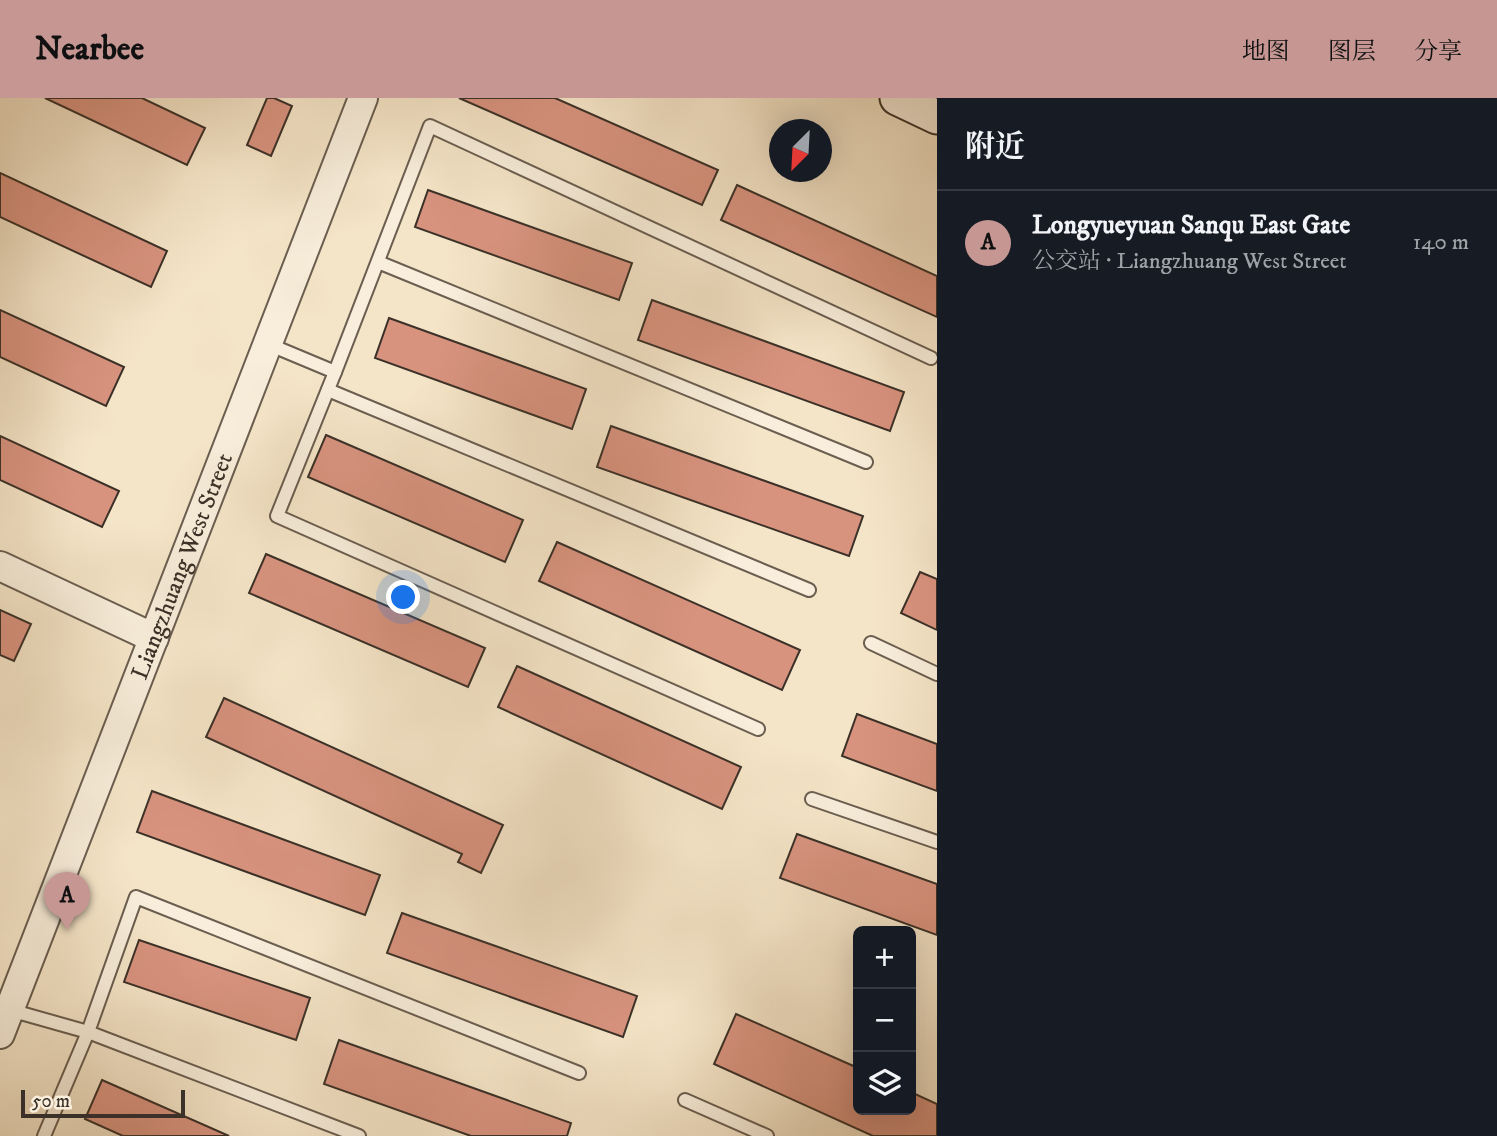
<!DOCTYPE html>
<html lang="zh">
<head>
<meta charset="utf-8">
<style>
  body { margin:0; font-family:"IM FELL DW Pica","Noto Serif SC",serif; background:#20242c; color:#f1f3f6 }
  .controls { position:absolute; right:21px; bottom:21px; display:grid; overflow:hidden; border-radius:10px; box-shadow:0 7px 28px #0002 }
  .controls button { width:63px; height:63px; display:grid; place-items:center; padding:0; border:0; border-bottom:2px solid #363941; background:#171b24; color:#f1f3f6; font:35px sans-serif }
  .compass { position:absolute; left:769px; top:21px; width:63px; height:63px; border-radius:50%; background:#171b24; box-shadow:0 7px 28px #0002; rotate:204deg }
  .scale { position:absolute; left:21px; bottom:18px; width:164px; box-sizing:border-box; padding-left:7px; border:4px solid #3b3128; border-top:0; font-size:19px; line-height:24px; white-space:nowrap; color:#3b3128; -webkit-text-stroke:5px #f8eedb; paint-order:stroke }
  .you { position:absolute; left:404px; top:500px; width:24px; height:24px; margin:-18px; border:5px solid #fff; border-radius:50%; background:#1a73e8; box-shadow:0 0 0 10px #1a73e833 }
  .badge { display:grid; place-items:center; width:46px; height:46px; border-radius:50%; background:#c59692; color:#111; font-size:23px; font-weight:700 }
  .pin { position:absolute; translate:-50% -58px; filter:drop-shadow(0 2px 4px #0008) }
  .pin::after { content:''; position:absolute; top:37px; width:24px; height:21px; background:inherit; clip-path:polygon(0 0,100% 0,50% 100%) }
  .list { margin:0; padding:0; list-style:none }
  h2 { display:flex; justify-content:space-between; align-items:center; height:91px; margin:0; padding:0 28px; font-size:30px }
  h2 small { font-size:23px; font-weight:400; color:#9ea1a6 }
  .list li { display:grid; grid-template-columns:46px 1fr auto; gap:21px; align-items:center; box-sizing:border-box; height:105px; padding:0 28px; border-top:2px solid #363941 }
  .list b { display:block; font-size:26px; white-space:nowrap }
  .list p { margin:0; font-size:23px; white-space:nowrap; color:#9ea1a6 }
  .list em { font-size:23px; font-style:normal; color:#9ea1a6 }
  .icon { flex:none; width:38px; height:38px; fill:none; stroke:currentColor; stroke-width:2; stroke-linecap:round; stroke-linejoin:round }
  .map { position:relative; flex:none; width:937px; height:1038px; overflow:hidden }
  header { display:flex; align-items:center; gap:42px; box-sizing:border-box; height:98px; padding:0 35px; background:#c59692; color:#111 }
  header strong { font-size:33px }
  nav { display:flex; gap:38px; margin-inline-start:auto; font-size:24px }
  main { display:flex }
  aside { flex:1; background:#171b24 }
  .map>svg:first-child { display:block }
  .building { fill:#d8937f; stroke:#3b3128; stroke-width:2 }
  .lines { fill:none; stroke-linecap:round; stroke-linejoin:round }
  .service-casing { stroke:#6a5e50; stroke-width:16 }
  .tertiary-casing { stroke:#6a5e50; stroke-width:32 }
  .secondary-casing { stroke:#3b3128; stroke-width:37 }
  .service { stroke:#f8eedb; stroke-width:12 }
  .tertiary { stroke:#f8eedb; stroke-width:28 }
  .secondary { stroke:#f8eedb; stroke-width:33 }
  .labels { text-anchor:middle; stroke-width:5; stroke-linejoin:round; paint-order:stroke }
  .street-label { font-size:24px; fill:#3b3128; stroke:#f8eedb }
</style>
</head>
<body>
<header>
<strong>Nearbee</strong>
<nav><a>地图</a><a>图层</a><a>分享</a></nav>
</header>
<main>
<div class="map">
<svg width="937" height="1038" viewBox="0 0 937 1038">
  <rect width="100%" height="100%" fill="#f5e5c8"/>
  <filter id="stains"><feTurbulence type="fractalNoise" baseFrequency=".00286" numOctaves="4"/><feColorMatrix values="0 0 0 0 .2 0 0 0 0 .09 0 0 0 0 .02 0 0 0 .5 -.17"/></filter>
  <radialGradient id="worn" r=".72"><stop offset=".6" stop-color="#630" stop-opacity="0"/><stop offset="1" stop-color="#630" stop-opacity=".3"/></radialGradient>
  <!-- building -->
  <g class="building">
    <polygon points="45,0 142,0 205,30 187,67"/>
    <polygon points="267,0 274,0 292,8 271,58 247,47"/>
    <polygon points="459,0 555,0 718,72 702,107"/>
    <polygon points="0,75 167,153 151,189 0,119"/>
    <polygon points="737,87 937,178 937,219 721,122"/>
    <polygon points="428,92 632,165 619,202 415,129"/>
    <polygon points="652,202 904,294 890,333 638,242"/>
    <polygon points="0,212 124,269 106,308 0,259"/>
    <polygon points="389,220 586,291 572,331 375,260"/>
    <polygon points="611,328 863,418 849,458 597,369"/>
    <polygon points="326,337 523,422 505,464 308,379"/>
    <polygon points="0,338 119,393 102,429 0,382"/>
    <polygon points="557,444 800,552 782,592 539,483"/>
    <polygon points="266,456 485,550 468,589 249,495"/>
    <polygon points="920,474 937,481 937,532 901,515"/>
    <polygon points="0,512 31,526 14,563 0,557"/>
    <polygon points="517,568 741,669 722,711 498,609"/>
    <polygon points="224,600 503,727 481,775 458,764 462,756 206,639"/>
    <polygon points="857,616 937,646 937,693 842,658"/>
    <polygon points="152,693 380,777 365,817 137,734"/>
    <polygon points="797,736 937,786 937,837 780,780"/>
    <polygon points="402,815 637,898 623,939 387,855"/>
    <polygon points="139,842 310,900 296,942 124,884"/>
    <polygon points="736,916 858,970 858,1012 911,1012 911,994 937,1006 937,1038 873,1038 714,966"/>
    <polygon points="339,942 571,1025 567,1038 471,1038 324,986"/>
    <polygon points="102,982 229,1038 123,1038 85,1021"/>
  </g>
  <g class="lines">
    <defs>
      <g id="service">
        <polyline points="378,164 866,364"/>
        <polyline points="268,246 335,274 277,418 758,631"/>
        <polyline points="335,274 430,28 931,260"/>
        <polyline points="328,292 809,492"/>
        <polyline points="871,545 937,576"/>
        <polyline points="812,701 937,744"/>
        <polyline points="10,912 88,934 44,1038"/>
        <polyline points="685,1002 767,1038"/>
        <polyline points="359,1038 88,934 136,799 579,975"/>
      </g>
      <g id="tertiary">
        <polyline points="0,468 154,540"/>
        <path id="s1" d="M 0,936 L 363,0"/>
      </g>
      <polyline id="secondary" points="897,0 937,19"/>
    </defs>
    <!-- service casing -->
    <use href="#service" class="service-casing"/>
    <!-- tertiary casing -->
    <use href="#tertiary" class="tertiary-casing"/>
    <!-- secondary casing -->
    <use href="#secondary" class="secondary-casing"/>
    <!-- service -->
    <use href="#service" class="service"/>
    <!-- tertiary -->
    <use href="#tertiary" class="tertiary"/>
    <!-- secondary -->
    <use href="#secondary" class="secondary"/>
  </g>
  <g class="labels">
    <!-- street labels -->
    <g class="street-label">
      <text dy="8" stroke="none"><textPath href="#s1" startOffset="502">Liangzhuang West Street</textPath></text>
    </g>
  </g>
  <rect width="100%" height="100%" filter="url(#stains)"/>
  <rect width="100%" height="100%" fill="url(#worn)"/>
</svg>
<div class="controls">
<button>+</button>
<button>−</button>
<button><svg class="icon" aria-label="layers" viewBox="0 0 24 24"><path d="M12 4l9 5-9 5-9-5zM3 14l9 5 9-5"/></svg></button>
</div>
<svg class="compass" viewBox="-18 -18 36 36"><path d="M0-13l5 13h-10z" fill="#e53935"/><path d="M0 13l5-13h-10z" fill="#9ea1a6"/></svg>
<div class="scale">50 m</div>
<div class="you"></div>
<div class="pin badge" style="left:67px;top:832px">A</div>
</div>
<aside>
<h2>附近<small></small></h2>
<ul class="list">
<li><span class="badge">A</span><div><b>Longyueyuan Sanqu East Gate</b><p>公交站 · Liangzhuang West Street</p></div><em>140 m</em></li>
</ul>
</aside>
</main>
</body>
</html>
